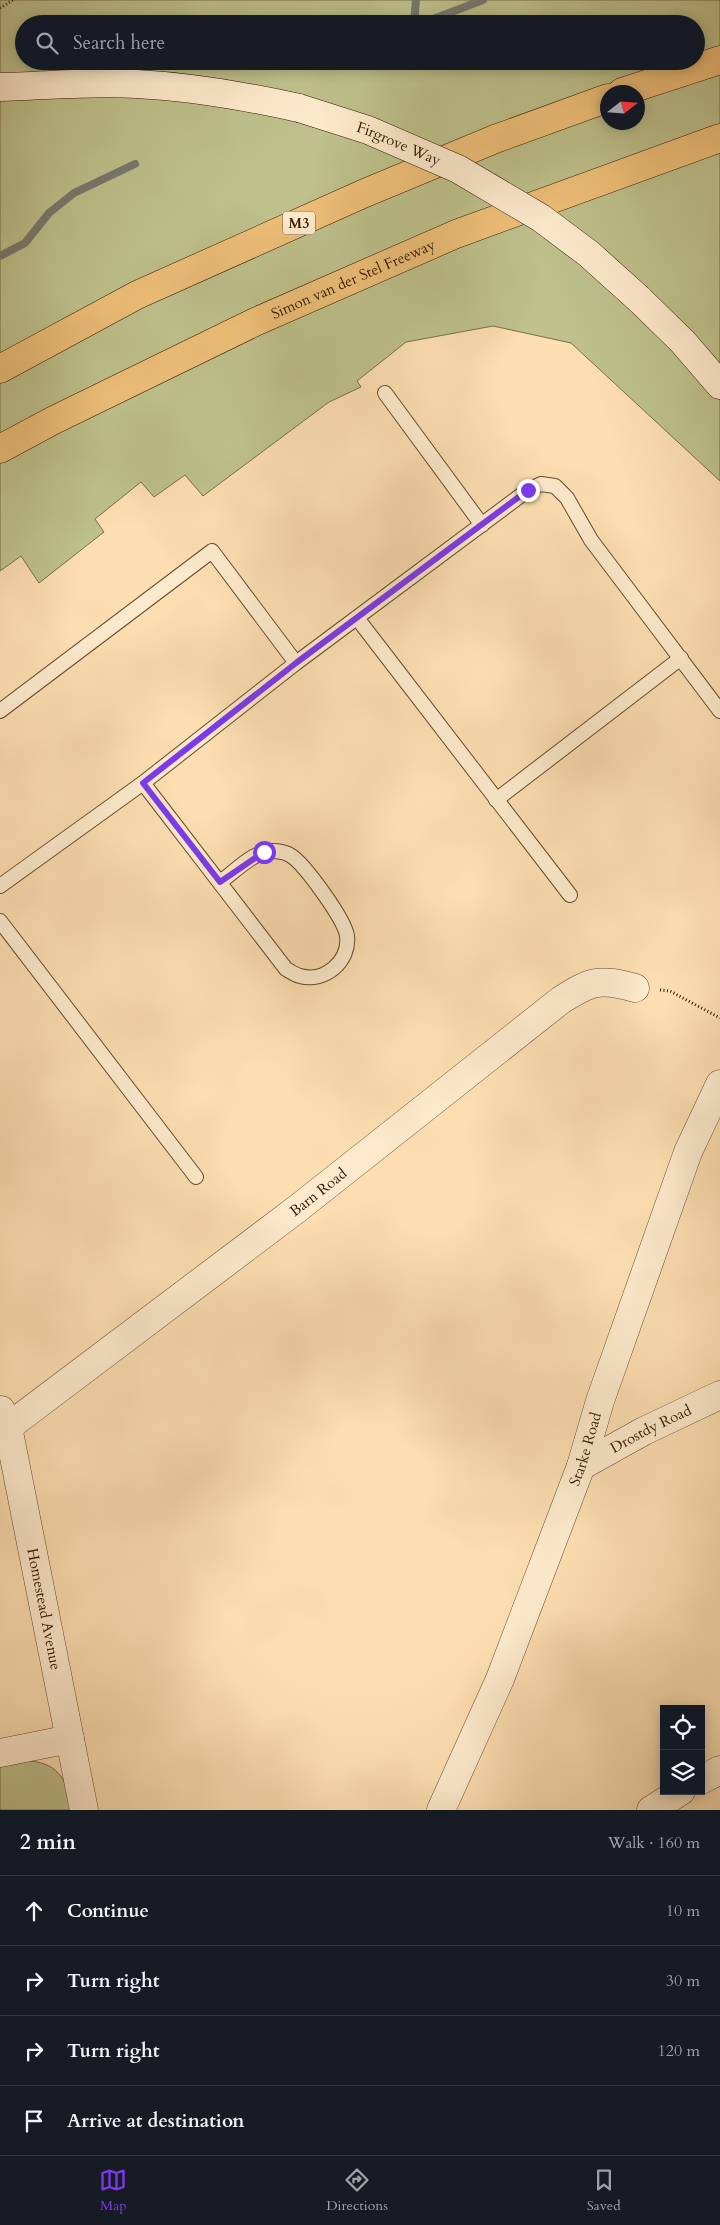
<!DOCTYPE html>
<html lang="en">
<head>
<meta charset="utf-8">
<style>
  body { margin:0; font-family:Cardo,serif; background:#242831; color:#f1f3f6 }
  .controls { position:absolute; right:15px; bottom:15px; display:grid; overflow:hidden; border-radius:0px; box-shadow:0 2px 12px #0003 }
  .controls button { width:45px; height:45px; display:grid; place-items:center; padding:0; border:0; border-bottom:1px solid #363941; background:#171b24; color:#f1f3f6; font:25px sans-serif }
  .compass { position:absolute; left:600px; top:85px; width:45px; height:45px; border-radius:50%; background:#171b24; box-shadow:0 2px 12px #0003; rotate:73deg }
  .stop { position:absolute; width:15px; height:15px; margin:-11px; border:4px solid #7c3aed; border-radius:50%; background:#fff }
  .stop.end { background:#7c3aed; border-color:#fff; box-shadow:0 1px 5px #0008 }
  .list { margin:0; padding:0; list-style:none }
  h2 { display:flex; justify-content:space-between; align-items:center; height:65px; margin:0; padding:0 20px; font-size:21px }
  h2 small { font-size:16px; font-weight:400; color:#9ea1a6 }
  .list li { display:grid; grid-template-columns:32px 1fr auto; gap:15px; align-items:center; box-sizing:border-box; height:70px; padding:0 20px; border-top:1px solid #363941 }
  .list b { display:block; font-size:19px; white-space:nowrap }
  .list em { font-size:16px; font-style:normal; color:#9ea1a6 }
  .icon { flex:none; width:28px; height:28px; fill:none; stroke:currentColor; stroke-width:2; stroke-linecap:round; stroke-linejoin:round }
  .map { position:relative; flex:none; width:720px; height:1810px; overflow:hidden }
  .search { position:absolute; background:#171b24; box-shadow:0 2px 12px #0003; left:15px; right:15px; top:15px; height:55px; display:flex; align-items:center; gap:12px; box-sizing:border-box; padding:0 18px; border-radius:28px; color:#9ea1a6; font-size:19px }
  .sheet { height:345px; background:#171b24 }
  nav { display:flex; justify-content:space-around; align-items:center; box-sizing:border-box; height:70px; border-top:1px solid #363941; background:#171b24; font-size:14px; color:#9ea1a6 }
  nav a { display:grid; justify-items:center; gap:2px }
  nav .on { color:#7c3aed }
  .map>svg:first-child { display:block }
  .green { fill:#bec18c; stroke:#796d46; fill-rule:evenodd }
  .lines { fill:none; stroke-linecap:round; stroke-linejoin:round }
  .stream { stroke:#78796e; stroke-width:8 }
  .lane-casing { stroke:#664a2c; stroke-width:16 }
  .street-casing { stroke:#664a2c; stroke-width:29 }
  .secondary-casing { stroke:#341900; stroke-width:29 }
  .highway-casing { stroke:#341900; stroke-width:29 }
  .path { stroke:#341900; stroke-width:3; stroke-dasharray:1 2.5; stroke-linecap:butt }
  .lane { stroke:#fdeacc; stroke-width:14 }
  .street { stroke:#fdeacc; stroke-width:28 }
  .secondary { stroke:#fdeacc; stroke-width:28 }
  .highway { stroke:#eebf78; stroke-width:28 }
  .secondary-bridge-casing { stroke:#341900; stroke-width:29; stroke-linecap:butt }
  .secondary-bridge { stroke:#fdeacc; stroke-width:28 }
  .route { stroke:#7c3aed; stroke-width:6 }
  .labels { text-anchor:middle; stroke-width:4; stroke-linejoin:round; paint-order:stroke }
  .shield { fill:#fdeacc; stroke:#70583d; stroke-width:1 }
  .shield-label { font-size:14px; font-weight:bold; fill:#341900 }
  .street-label { font-size:15px; fill:#341900; stroke:#fdeacc }
</style>
</head>
<body>
<div class="map">
<svg width="720" height="1810" viewBox="0 0 720 1810">
  <rect width="100%" height="100%" fill="#fcdeb1"/>
  <filter id="stains"><feTurbulence type="fractalNoise" baseFrequency=".004" numOctaves="4"/><feColorMatrix values="0 0 0 0 .2 0 0 0 0 .09 0 0 0 0 .02 0 0 0 .5 -.17"/></filter>
  <radialGradient id="worn" r=".72"><stop offset=".6" stop-color="#630" stop-opacity="0"/><stop offset="1" stop-color="#630" stop-opacity=".3"/></radialGradient>
  <!-- green -->
  <g class="green">
    <path d="M 0,0 L 720,0 L 720,481 L 571,343 L 493,326 L 406,342 L 357,381 L 361,387 L 329,402 L 203,496 L 185,475 L 154,497 L 141,482 L 95,519 L 104,532 L 39,583 L 21,556 L 0,571 ZM 24,24 L 696,24 L 696,61 L 24,61 ZM 608,92 L 638,92 L 638,122 L 608,122 Z"/>
    <path d="M 30,1761 C 61,1764 67,1782 72,1810 L 0,1810 L 0,1767 Z"/>
  </g>
  <g class="lines">
    <!-- stream -->
    <g class="stream">
      <polyline points="414,24 416,0"/>
      <polyline points="420,24 483,0"/>
      <polyline points="0,256 25,243 49,213 74,193 135,164"/>
    </g>
    <defs>
      <g id="lane">
        <polyline points="385,393 482,525"/>
        <polyline points="357,618 570,895"/>
        <polyline points="0,711 212,551 296,663"/>
        <path d="M 143,783 L 286,969 C 290,971 295,975 300,976 C 325,983 350,961 347,936 C 345,920 304,863 290,855 C 283,851 272,850 264,852 C 248,857 233,873 220,882"/>
        <polyline points="496,800 681,658"/>
        <polyline points="0,886 143,783 296,663 528,490 541,484 555,486 567,498 591,540 720,711"/>
        <polyline points="0,921 196,1177"/>
      </g>
      <g id="street">
        <path id="s1" d="M 1,1410 L 8,1427 L 84,1810"/>
        <path id="s2" d="M 8,1427 L 297,1209 L 561,1000 C 591,981 599,978 635,988"/>
        <path id="s3" d="M 581,1466 L 644,1431 L 720,1395"/>
        <polyline points="0,1753 70,1739"/>
        <polyline points="701,1780 720,1770"/>
        <path id="s4" d="M 441,1810 L 500,1679 L 581,1466 L 600,1401 L 688,1152 L 720,1084"/>
        <polyline points="651,1810 681,1791"/>
      </g>
      <g id="secondary">
        <path d="M 0,87 C 45,86 93,81 137,84 C 192,87 245,96 299,108"/>
        <polyline points="639,299 683,342 720,385"/>
      </g>
      <g id="highway">
        <polyline points="622,92 720,60"/>
        <polyline points="0,369 137,295 365,193 495,139 608,98"/>
        <path id="s5" d="M 0,449 L 54,420 L 255,322 L 456,234 L 720,138"/>
      </g>
    </defs>
    <!-- lane casing -->
    <use href="#lane" class="lane-casing"/>
    <!-- street casing -->
    <use href="#street" class="street-casing"/>
    <!-- secondary casing -->
    <use href="#secondary" class="secondary-casing"/>
    <!-- highway casing -->
    <use href="#highway" class="highway-casing"/>
    <!-- path -->
    <g class="path">
      <polyline points="0,8 13,0"/>
      <polyline points="660,990 670,991 720,1018"/>
    </g>
    <!-- lane -->
    <use href="#lane" class="lane"/>
    <!-- street -->
    <use href="#street" class="street"/>
    <!-- secondary -->
    <use href="#secondary" class="secondary"/>
    <!-- highway -->
    <use href="#highway" class="highway"/>
    <defs>
      <g id="secondary-bridge">
        <path id="s6" d="M 299,108 L 368,130 L 458,169 L 541,218 L 589,254 L 639,299"/>
      </g>
    </defs>
    <!-- secondary-bridge casing -->
    <use href="#secondary-bridge" class="secondary-bridge-casing"/>
    <!-- secondary-bridge -->
    <use href="#secondary-bridge" class="secondary-bridge"/>
  </g>
  <g class="lines">
    <!-- route -->
    <polyline class="route" points="264,852 220,882 143,783 296,663 528,490"/>
  </g>
  <g class="labels">
    <!-- shield labels -->
    <rect class="shield" x="283" y="211.5" width="32" height="23" rx="4"/>
    <g class="shield-label">
      <text x="299" y="228">M3</text>
    </g>
    <!-- street labels -->
    <g class="street-label">
      <text dy="5" stroke="none"><textPath href="#s6" startOffset="106">Firgrove Way</textPath></text>
      <text dy="5" stroke="none"><textPath href="#s5" startOffset="392">Simon van der Stel Freeway</textPath></text>
      <text dy="5" stroke="none"><textPath href="#s2" startOffset="389">Barn Road</textPath></text>
      <text dy="5" stroke="none"><textPath href="#s3" startOffset="79">Drostdy Road</textPath></text>
      <text dy="5" stroke="none"><textPath href="#s4" startOffset="389">Starke Road</textPath></text>
      <text dy="5" stroke="none"><textPath href="#s1" startOffset="204">Homestead Avenue</textPath></text>
    </g>
  </g>
  <rect width="100%" height="100%" filter="url(#stains)"/>
  <rect width="100%" height="100%" fill="url(#worn)"/>
</svg>
<div class="controls">
<button><svg class="icon" aria-label="locate" viewBox="0 0 24 24"><circle cx="12" cy="12" r="6"/><path d="M12 2v4M12 18v4M2 12h4M18 12h4"/></svg></button>
<button><svg class="icon" aria-label="layers" viewBox="0 0 24 24"><path d="M12 4l9 5-9 5-9-5zM3 14l9 5 9-5"/></svg></button>
</div>
<svg class="compass" viewBox="-18 -18 36 36"><path d="M0-13l5 13h-10z" fill="#e53935"/><path d="M0 13l5-13h-10z" fill="#9ea1a6"/></svg>
<div class="stop" style="left:264px;top:852px"></div>
<div class="stop end" style="left:528px;top:490px"></div>
<div class="search"><svg class="icon" aria-label="search" viewBox="0 0 24 24"><circle cx="10" cy="10" r="6"/><path d="M15 15l6 6"/></svg>Search here</div>
</div>
<section class="sheet">
<h2>2 min<small>Walk · 160 m</small></h2>
<ul class="list">
<li><svg class="icon" aria-label="ahead" viewBox="0 0 24 24"><path d="M12 20V5M6 11l6-6 6 6"/></svg><div><b>Continue</b></div><em>10 m</em></li>
<li><svg class="icon" aria-label="right" viewBox="0 0 24 24"><path d="M7 20v-9h11M14 6l5 5-5 5"/></svg><div><b>Turn right</b></div><em>30 m</em></li>
<li><svg class="icon" aria-label="right" viewBox="0 0 24 24"><path d="M7 20v-9h11M14 6l5 5-5 5"/></svg><div><b>Turn right</b></div><em>120 m</em></li>
<li><svg class="icon" aria-label="arrive" viewBox="0 0 24 24"><path d="M6 21V4h12l-3 4 3 4H6"/></svg><div><b>Arrive at destination</b></div></li>
</ul>
</section>
<nav>
<a class="on"><svg class="icon" aria-label="map" viewBox="0 0 24 24"><path d="M3 6l6-2 6 2 6-2v14l-6 2-6-2-6 2zM9 4v14M15 6v14"/></svg>Map</a>
<a><svg class="icon" aria-label="directions" viewBox="0 0 24 24"><path d="M12 3l9 9-9 9-9-9zM9 14v-3h6M13 9l2 2-2 2"/></svg>Directions</a>
<a><svg class="icon" aria-label="saved" viewBox="0 0 24 24"><path d="M7 4h10v16l-5-4-5 4z"/></svg>Saved</a>
</nav>
</body>
</html>
